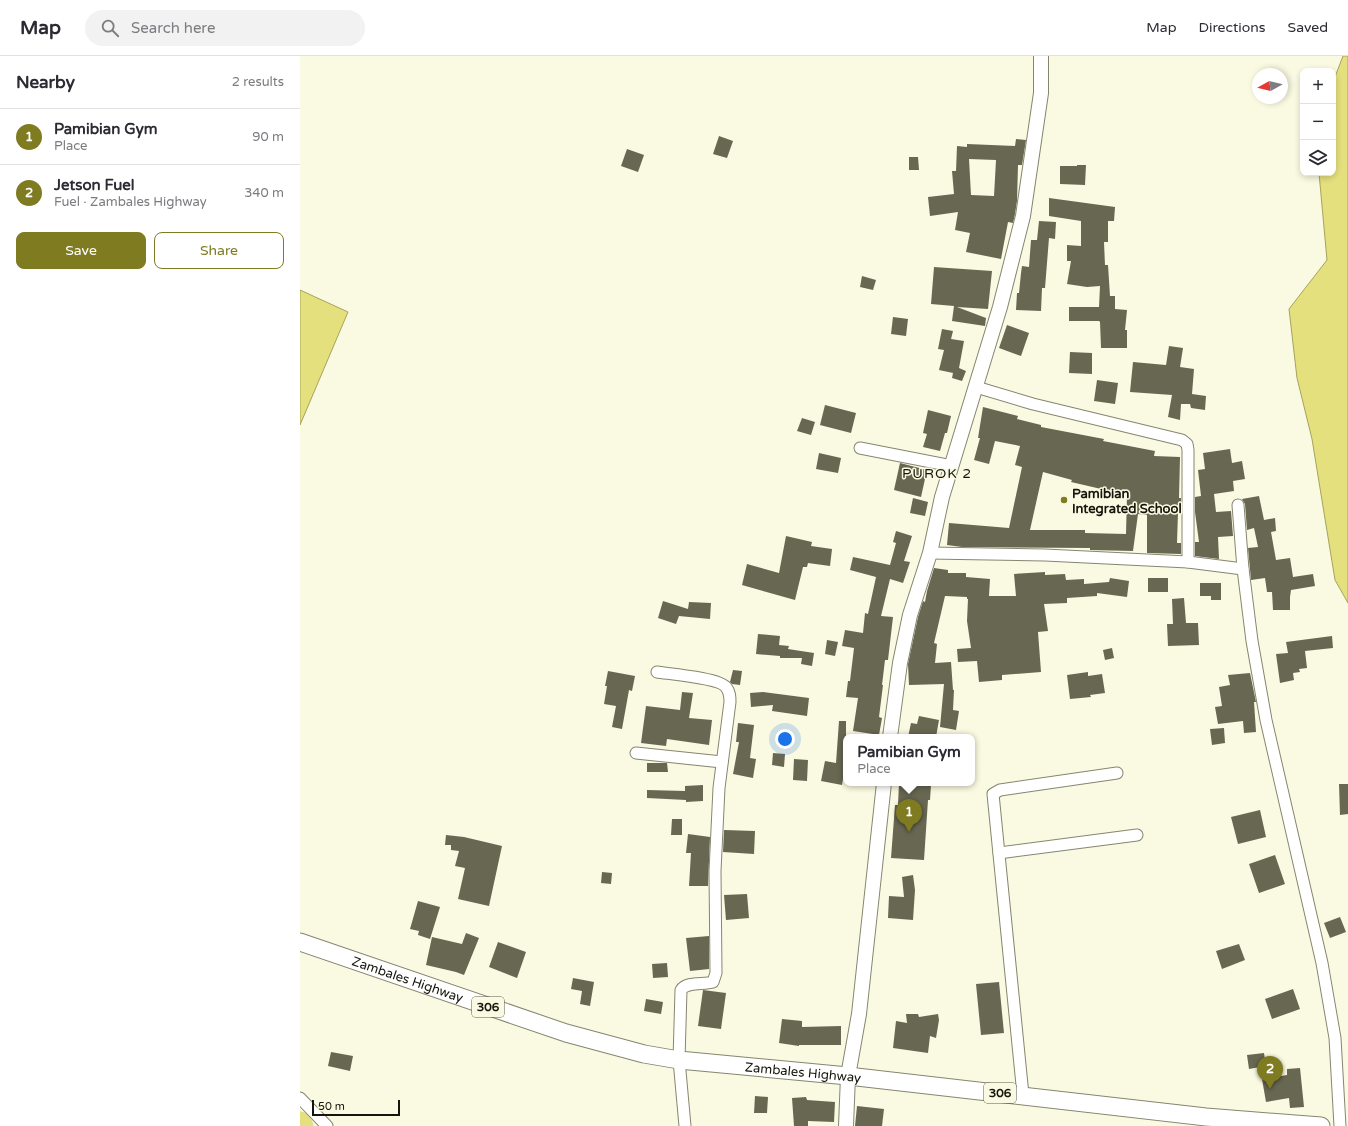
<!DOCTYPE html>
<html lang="en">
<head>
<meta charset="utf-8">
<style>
  body { margin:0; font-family:"Varela Round",sans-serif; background:#f2f2f3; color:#2b2b33 }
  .controls { position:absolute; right:12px; top:12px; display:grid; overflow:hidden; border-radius:8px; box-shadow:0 2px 6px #0003 }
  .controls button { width:36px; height:36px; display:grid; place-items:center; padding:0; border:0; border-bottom:1px solid #e1e1e2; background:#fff; color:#2b2b33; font:20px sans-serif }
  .compass { position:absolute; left:952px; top:12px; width:36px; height:36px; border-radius:50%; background:#fff; box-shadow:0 2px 6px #0003; rotate:262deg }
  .scale { position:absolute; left:12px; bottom:10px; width:88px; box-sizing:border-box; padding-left:4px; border:2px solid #15150d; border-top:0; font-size:11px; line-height:14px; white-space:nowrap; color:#15150d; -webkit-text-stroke:3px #fafae2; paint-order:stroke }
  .you { position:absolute; left:485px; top:683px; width:14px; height:14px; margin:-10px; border:3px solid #fff; border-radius:50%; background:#1a73e8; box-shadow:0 0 0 6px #1a73e833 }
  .badge { display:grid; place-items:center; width:26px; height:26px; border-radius:50%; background:#7f7b21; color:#fff; font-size:13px; font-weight:700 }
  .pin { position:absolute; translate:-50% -33px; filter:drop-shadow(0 1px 2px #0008) }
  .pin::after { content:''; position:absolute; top:21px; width:14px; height:12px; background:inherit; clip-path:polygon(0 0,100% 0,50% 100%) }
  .popup { position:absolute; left:543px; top:678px; width:132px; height:52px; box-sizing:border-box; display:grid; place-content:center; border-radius:8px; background:#fff; filter:drop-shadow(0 1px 3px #0005); font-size:13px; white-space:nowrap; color:#7c7c81 }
  .popup b { font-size:15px; color:#2b2b33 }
  .popup::after { content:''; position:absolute; left:50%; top:100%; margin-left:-8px; border:8px solid transparent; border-top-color:#fff }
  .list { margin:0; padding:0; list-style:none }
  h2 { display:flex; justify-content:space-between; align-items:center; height:52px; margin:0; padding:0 16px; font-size:17px }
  h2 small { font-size:13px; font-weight:400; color:#7c7c81 }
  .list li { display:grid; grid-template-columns:26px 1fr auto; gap:12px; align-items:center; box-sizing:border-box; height:56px; padding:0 16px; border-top:1px solid #e1e1e2 }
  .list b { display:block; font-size:15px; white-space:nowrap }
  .list p { margin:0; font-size:13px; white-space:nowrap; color:#7c7c81 }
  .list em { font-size:13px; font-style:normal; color:#7c7c81 }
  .actions { display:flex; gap:8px; padding:12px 16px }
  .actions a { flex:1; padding:9px 0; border:1px solid #7f7b21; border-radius:8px; text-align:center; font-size:14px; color:#7f7b21 }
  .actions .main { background:#7f7b21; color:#fff }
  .icon { flex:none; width:22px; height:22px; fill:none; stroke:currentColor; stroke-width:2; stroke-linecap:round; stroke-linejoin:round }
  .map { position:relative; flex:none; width:1048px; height:1070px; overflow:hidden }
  header { display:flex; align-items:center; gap:24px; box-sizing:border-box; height:56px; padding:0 20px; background:#fff; border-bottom:1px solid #e1e1e2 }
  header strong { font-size:19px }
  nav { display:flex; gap:22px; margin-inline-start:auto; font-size:14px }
  .search { width:280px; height:36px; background:#f2f2f3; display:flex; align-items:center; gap:10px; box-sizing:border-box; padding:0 14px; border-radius:22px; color:#7c7c81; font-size:15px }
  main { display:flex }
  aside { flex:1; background:#fff }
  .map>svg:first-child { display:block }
  .water { fill:#e4e07e; stroke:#a6a35c }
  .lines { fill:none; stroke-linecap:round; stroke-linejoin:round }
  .river { stroke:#e4e07e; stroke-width:21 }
  .building { fill:#686752; fill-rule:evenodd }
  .minor-casing { stroke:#868570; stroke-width:13 }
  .tertiary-casing { stroke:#868570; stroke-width:16 }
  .primary-casing { stroke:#868570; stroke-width:19 }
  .minor { stroke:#fff; stroke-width:11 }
  .tertiary { stroke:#fff; stroke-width:14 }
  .primary { stroke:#fff; stroke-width:17 }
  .poi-dot { fill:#7f7b21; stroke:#fafae2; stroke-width:1.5 }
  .labels { text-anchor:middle; stroke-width:3; stroke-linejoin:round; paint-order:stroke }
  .shield { fill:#fafae2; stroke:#5a5a4d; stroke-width:1 }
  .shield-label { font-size:12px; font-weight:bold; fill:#15150d }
  .poi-label { font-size:13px; font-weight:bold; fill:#15150d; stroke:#fafae2; text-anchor:start }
  .street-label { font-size:13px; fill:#15150d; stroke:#fafae2 }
  .neighbourhood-label { font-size:14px; letter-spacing:1px; fill:#15150d; stroke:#fafae2 }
</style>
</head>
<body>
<header>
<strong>Map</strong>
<div class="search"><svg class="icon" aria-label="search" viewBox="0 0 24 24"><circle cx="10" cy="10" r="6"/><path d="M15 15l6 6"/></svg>Search here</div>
<nav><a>Map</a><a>Directions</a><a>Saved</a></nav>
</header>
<main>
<aside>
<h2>Nearby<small>2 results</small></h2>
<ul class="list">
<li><span class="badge">1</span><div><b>Pamibian Gym</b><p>Place</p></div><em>90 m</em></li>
<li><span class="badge">2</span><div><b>Jetson Fuel</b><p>Fuel · Zambales Highway</p></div><em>340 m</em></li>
</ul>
<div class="actions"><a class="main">Save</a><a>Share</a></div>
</aside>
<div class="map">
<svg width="1048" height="1070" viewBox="0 0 1048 1070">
  <rect width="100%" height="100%" fill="#fafae2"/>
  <!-- water -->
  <g class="water">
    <polygon points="1043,0 1048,0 1048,547 1035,524 1012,383 997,322 989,253 1027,204 1019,117 1033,117 1033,26"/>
    <polygon points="0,234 48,256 0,369"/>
  </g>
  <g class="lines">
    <!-- river -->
    <polyline class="river" points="0,1066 3,1070"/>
  </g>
  <!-- building -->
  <g class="building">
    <polygon points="419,80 433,85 427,102 413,98"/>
    <path d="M 716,83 L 726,84 L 722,109 L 718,109 L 717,145 L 715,158 L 713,167 L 708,166 L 701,203 L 666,196 L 670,177 L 655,174 L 658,156 L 630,160 L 628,141 L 654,138 L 652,115 L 656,115 L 657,90 L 667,91 L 667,88 L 715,90 ZM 669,103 L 696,104 L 694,140 L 671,139 Z"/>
    <polygon points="327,93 344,99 338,116 321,110"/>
    <polygon points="609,101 618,101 619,114 609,114"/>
    <polygon points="777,109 786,109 785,129 760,128 760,110 777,110"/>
    <polygon points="749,142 815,151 814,165 808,165 808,186 804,186 805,209 808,209 810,240 815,240 815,253 827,254 825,274 827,274 827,292 801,292 800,266 799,265 769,265 769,251 799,251 800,230 787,231 767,228 771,205 767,205 767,189 781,190 781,165 749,160"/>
    <polygon points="739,165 756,166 755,183 749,182 745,232 742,232 741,255 716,254 717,237 719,237 721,217 722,210 729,211 731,184 737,184"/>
    <polygon points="634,211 692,215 688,253 657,251 686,262 685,270 652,265 654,250 631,248"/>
    <polygon points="562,220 576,224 573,234 560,231"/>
    <polygon points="593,261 608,263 606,280 591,278"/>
    <polygon points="707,269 729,277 721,300 699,292"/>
    <polygon points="642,273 653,275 651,283 664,285 659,312 666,315 662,325 652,322 653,317 639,314 644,294 638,293"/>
    <polygon points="869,290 883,292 880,311 894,313 892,338 906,340 905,354 891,352 890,348 881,348 880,364 868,361 872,339 830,336 833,306 866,309"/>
    <polygon points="770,296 792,297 792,318 769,317"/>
    <polygon points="797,324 818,327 815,348 794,345"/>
    <polygon points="525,349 556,357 551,377 520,369"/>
    <path d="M 683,351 L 718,360 L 717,363 L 741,369 L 741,371 L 804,383 L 803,385 L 855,395 L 854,400 L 880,401 L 879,442 L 881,442 L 881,457 L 878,457 L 877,487 L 881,487 L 881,498 L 847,497 L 847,459 L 838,458 L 833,495 L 790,494 L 790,492 L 662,491 L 647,489 L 649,467 L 709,472 L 722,411 L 715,409 L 720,390 L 695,385 L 689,408 L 674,404 L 680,382 L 678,382 ZM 743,416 L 772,424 L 771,426 L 827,439 L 826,478 L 785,477 L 785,474 L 730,474 Z"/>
    <polygon points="628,354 651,360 647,377 645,377 640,395 623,391 627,378 623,377"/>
    <polygon points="502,362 515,366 511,379 497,375"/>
    <polygon points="930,393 932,407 942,405 945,423 933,425 934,435 914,438 916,456 931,455 933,480 918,481 919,503 895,500 895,486 899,486 895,456 895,441 901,440 898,414 905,413 903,397"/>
    <polygon points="519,397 541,402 538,417 516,413"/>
    <polygon points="600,407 627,414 621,441 594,434"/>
    <polygon points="959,440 964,464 975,462 976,475 971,476 976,504 990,502 993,521 1013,518 1015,530 991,534 990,541 990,554 973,554 972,536 967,536 965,522 951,524 948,492 958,491 954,472 947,474 945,448 942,443"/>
    <polygon points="613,442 628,446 625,460 610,457"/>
    <polygon points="596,475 612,480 604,505 610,506 603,527 590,523 581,560 593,561 588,604 585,604 582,629 583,629 579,661 582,662 579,679 553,675 558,642 546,641 548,625 550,625 554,592 542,590 545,574 563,577 565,557 568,558 576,521 550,514 553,501 590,509 596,487 593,486"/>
    <polygon points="486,480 512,486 511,490 532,493 530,510 508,507 507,511 503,511 495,544 442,529 447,508 479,517"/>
    <polygon points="634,512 648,514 648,517 666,517 666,521 690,523 689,540 716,540 714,518 745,516 745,519 765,518 766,524 784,523 784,528 809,526 810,522 829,525 827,541 797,537 797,540 767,542 767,547 744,548 748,575 738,576 741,616 702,619 702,624 679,626 677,605 658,606 657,593 671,592 667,565 668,543 667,543 667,541 645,540 634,587 637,588 635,607 651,606 653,634 654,634 653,654 659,655 656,674 640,671 644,628 609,629 608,608 618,561 623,545 625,546 627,535"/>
    <rect x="848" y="522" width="20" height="14"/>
    <polygon points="900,527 921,527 921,544 911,544 911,540 900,540"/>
    <polygon points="884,542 886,567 898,567 899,589 868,590 867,568 873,568 872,543"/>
    <polygon points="363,545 388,553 389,546 411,547 410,563 379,560 376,568 358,562"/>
    <polygon points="458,578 480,580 479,589 489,590 488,593 514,597 512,610 501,608 502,602 480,602 480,600 456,598"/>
    <polygon points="1032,580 1033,592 1005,595 1007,612 999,613 1000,616 993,617 994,624 980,627 976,598 988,597 986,586"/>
    <polygon points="527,584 538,586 535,600 525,598"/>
    <polygon points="812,592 814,602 805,604 803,594"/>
    <polygon points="433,614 442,615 440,629 432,628 430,626"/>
    <polygon points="308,615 335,620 332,635 329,634 322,673 312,671 316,650 304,648 307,630 305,630"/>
    <polygon points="788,616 788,620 802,618 805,637 790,639 791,641 770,643 767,619"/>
    <polygon points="950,617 956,646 954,646 956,676 944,677 943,665 918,668 915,651 922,650 919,631 930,629 928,619"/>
    <polygon points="382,636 393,637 389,662 412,664 409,689 367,683 366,690 341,687 346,650 380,654"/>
    <polygon points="463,636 509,642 507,660 472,655 473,649 451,651 450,637"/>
    <polygon points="619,660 639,664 636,681 608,681 611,667 617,668"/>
    <polygon points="539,665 546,665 546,706 542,729 521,725 525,705 536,707"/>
    <polygon points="438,667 454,669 450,702 456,703 453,722 433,718 439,686 436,686"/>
    <polygon points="924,672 925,687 912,689 910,673"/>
    <polygon points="473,697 485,698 484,711 472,709"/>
    <polygon points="494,703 508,704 507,725 493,724"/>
    <polygon points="347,707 367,707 368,716 347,716"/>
    <polygon points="599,727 631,729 630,744 628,744 624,804 591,802 595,749 598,749"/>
    <polygon points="1039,728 1048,728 1048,758 1040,759"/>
    <polygon points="403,729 403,745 386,746 386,744 347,742 347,734 385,735 385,730"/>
    <polygon points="960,754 966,781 938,788 931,761"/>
    <polygon points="372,763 382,763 382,779 371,779"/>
    <polygon points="424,774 455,775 454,798 423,796"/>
    <polygon points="388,778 410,781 408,830 389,830 391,797 386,797"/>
    <polygon points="146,779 164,781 202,790 189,850 158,843 165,812 155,810 159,795 151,794 151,789 145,789"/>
    <polygon points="975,799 985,828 959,837 949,808"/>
    <polygon points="302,816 312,817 311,828 301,827"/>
    <polygon points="613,819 615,834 613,864 588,862 589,840 604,841 602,821"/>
    <polygon points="447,838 449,862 426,864 424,839"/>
    <polygon points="118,845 140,851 130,883 118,879 119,875 110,873"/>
    <polygon points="1040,861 1046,876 1030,882 1024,867"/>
    <polygon points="166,877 179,882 164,919 156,916 126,909 132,881 162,888"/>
    <polygon points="409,880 409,913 390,915 386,882"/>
    <polygon points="198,886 226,896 217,922 189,911"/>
    <polygon points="939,888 945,904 922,913 916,895"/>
    <polygon points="367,907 368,921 353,922 352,908"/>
    <polygon points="273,922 294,926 290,950 280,948 282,935 271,933"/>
    <polygon points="699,926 704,977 681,979 676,928"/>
    <polygon points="993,933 1000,953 972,963 965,943"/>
    <polygon points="403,934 426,937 421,973 398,970"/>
    <polygon points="346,943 363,946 361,958 344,955"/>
    <polygon points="606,958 618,958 619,961 638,958 639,964 636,982 630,980 628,997 593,992 596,965 607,967"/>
    <polygon points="482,963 502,965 502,971 541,970 541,989 499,989 499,990 479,987"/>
    <polygon points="31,996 53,1000 50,1015 28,1010"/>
    <polygon points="964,997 966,1010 949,1013 947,999"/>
    <polygon points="1000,1012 1004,1051 990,1052 989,1042 966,1046 962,1023 987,1019 987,1013"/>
    <polygon points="455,1040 468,1041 467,1057 454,1057"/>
    <polygon points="506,1041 507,1044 535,1046 534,1066 508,1065 508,1070 494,1070 492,1042"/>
    <polygon points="557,1050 584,1053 582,1070 555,1070"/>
  </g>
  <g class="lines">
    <defs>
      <g id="minor">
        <polyline points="676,331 733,348 882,384 887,388 888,394 888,506"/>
        <polyline points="560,392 652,410"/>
        <polyline points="938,449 943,513 952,585 966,664 1022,907 1035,982 1040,1070"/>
        <polyline points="630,497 745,499 888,506 943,513"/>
        <path d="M 357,616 C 370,618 419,622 426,631 C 430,636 430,641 430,646 L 419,732 L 415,815 L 416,917 L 413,926 C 403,929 387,925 381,934 L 379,1004 L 385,1070"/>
        <polyline points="336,697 422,706"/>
        <polyline points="699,797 837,779"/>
        <polyline points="723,1039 693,738 700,734 817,717"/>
        <polyline points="0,1042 27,1070"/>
      </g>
      <g id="tertiary">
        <polyline points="590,681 600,607 610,559 630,497 642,441 700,251 723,160 741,37 741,0"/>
        <polyline points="546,1070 548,1020 559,958 584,727"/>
      </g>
      <g id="primary">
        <path id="s1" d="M 0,886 L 266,977 L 344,998 L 379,1004 L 548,1020 L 906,1061 L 1021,1070"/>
      </g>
    </defs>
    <!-- minor casing -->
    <use href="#minor" class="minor-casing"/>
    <!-- tertiary casing -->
    <use href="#tertiary" class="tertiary-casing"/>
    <!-- primary casing -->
    <use href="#primary" class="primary-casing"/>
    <!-- minor -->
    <use href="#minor" class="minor"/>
    <!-- tertiary -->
    <use href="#tertiary" class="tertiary"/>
    <!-- primary -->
    <use href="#primary" class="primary"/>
  </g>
  <!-- markers -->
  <circle class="poi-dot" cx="764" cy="444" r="4"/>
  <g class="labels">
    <!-- shield labels -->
    <g class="shield">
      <rect x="172" y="941" width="32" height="20" rx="3"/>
      <rect x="684" y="1027" width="32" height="20" rx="3"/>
    </g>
    <g class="shield-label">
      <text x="188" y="955">306</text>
      <text x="700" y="1041">306</text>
    </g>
    <!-- poi labels -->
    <g class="poi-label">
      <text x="772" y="442">Pamibian<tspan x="772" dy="15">Integrated School</tspan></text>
    </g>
    <!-- street labels -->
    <g class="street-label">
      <text dy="5" stroke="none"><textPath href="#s1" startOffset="114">Zambales Highway</textPath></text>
      <text dy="5" stroke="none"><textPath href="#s1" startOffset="522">Zambales Highway</textPath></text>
    </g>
    <!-- neighbourhood labels -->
    <g class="neighbourhood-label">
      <text x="637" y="422">PUROK 2</text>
    </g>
  </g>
</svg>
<div class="controls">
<button>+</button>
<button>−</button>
<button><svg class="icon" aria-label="layers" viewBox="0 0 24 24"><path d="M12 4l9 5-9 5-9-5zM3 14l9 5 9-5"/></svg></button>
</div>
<svg class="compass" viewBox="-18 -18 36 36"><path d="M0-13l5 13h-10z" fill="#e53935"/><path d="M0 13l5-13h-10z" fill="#7c7c81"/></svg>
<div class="scale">50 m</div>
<div class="you"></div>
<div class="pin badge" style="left:609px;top:776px">1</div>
<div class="popup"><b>Pamibian Gym</b>Place</div>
<div class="pin badge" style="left:970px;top:1033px">2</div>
</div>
</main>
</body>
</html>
